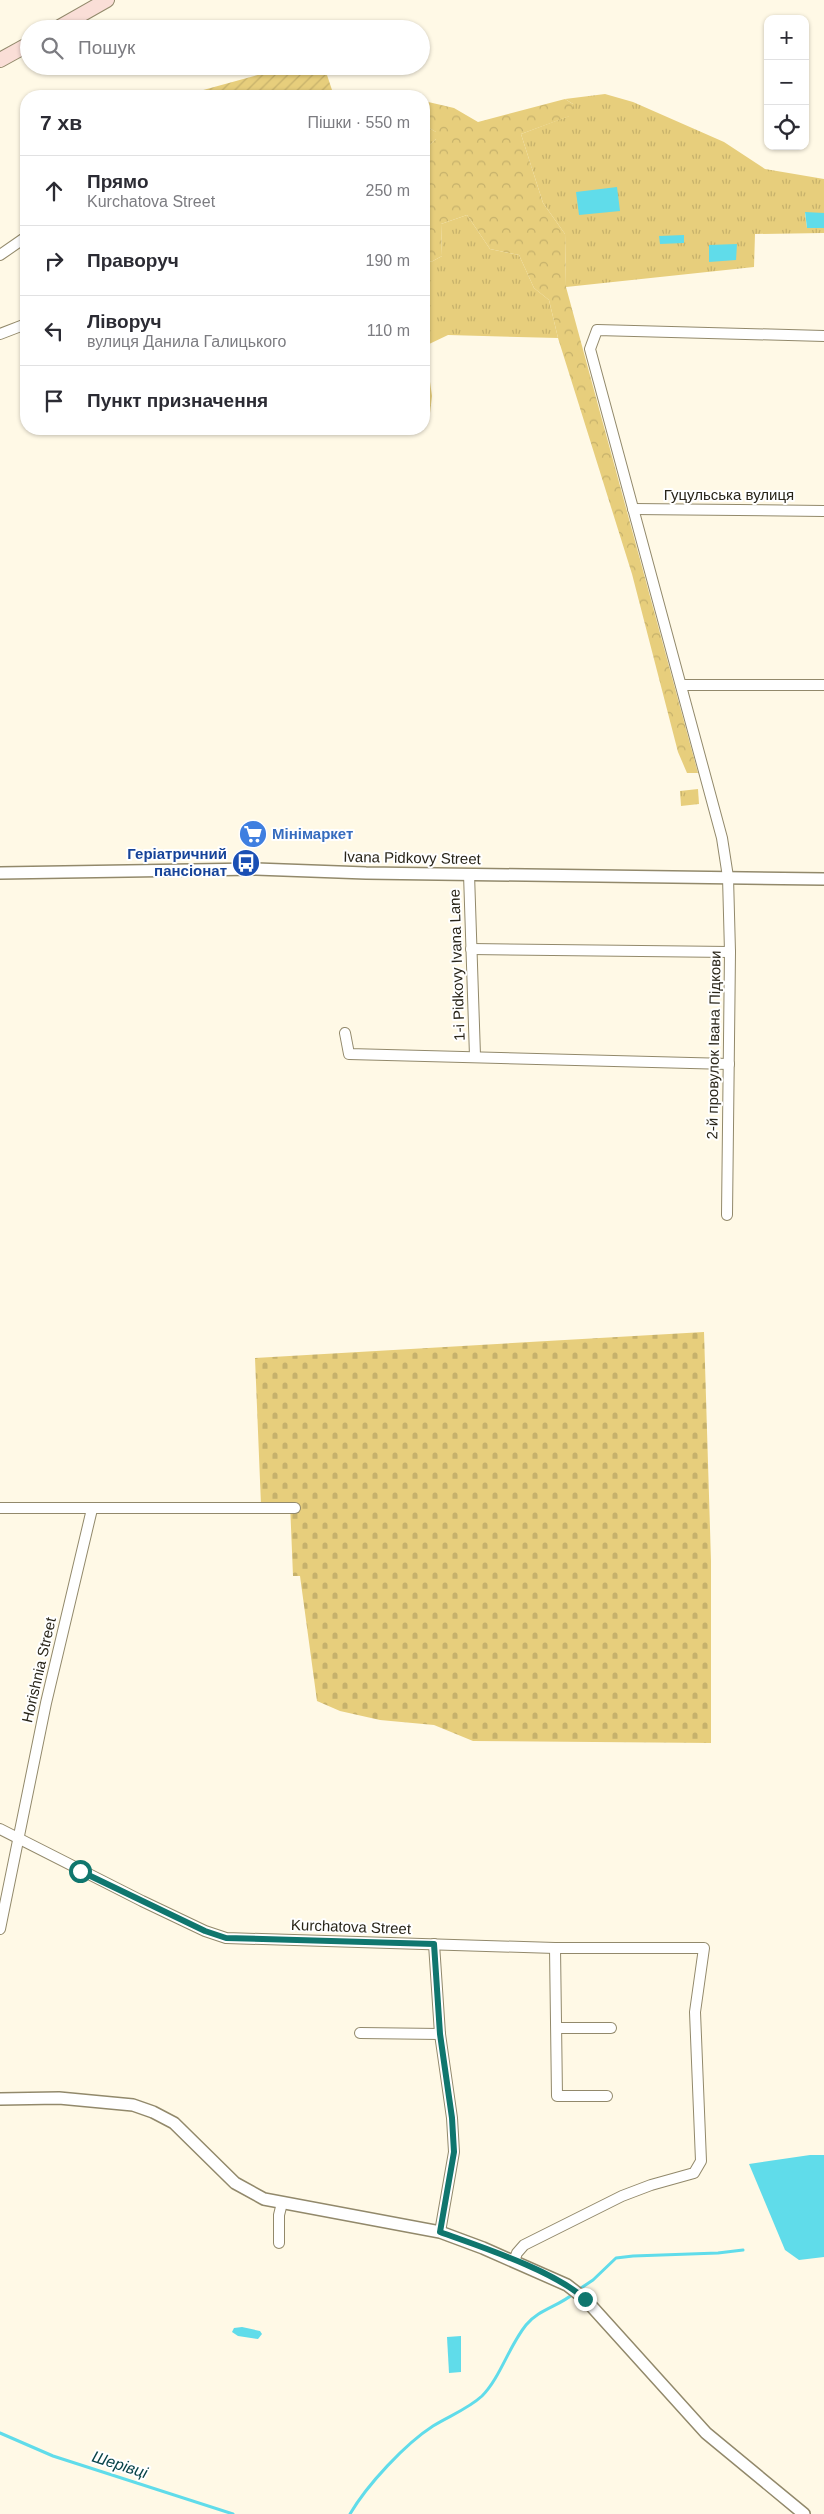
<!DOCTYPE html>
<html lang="uk">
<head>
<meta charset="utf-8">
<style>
  body { margin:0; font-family:Arial,sans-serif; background:#f7f7f7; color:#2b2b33 }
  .controls { position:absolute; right:15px; top:15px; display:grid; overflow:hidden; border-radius:10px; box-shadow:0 1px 4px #0004 }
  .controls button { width:45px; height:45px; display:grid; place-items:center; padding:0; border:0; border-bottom:1px solid #e1e1e2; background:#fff; color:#2b2b33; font:25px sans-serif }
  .stop { position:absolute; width:15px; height:15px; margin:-11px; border:4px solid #0f766e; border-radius:50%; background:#fff }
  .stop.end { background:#0f766e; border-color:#fff; box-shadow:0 1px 5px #0008 }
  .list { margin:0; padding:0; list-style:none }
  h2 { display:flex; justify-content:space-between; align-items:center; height:65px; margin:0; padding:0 20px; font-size:21px }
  h2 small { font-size:16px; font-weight:400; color:#7c7c81 }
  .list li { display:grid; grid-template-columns:32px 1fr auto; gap:15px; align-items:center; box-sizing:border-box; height:70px; padding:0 20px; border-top:1px solid #e1e1e2 }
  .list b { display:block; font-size:19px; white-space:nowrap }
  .list p { margin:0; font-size:16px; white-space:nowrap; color:#7c7c81 }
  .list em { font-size:16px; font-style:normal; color:#7c7c81 }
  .icon { flex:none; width:28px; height:28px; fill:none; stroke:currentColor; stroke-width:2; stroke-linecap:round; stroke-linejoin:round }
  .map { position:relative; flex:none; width:824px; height:2514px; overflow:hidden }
  .search { position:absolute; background:#fff; box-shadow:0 1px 4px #0004; left:20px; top:20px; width:410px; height:55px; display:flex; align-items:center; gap:12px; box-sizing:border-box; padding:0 18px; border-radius:28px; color:#7c7c81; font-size:19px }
  .panel { position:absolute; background:#fff; box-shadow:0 1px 4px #0004; left:20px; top:90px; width:410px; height:345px; border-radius:20px }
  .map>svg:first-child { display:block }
  .grass { fill:url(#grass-tufts) }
  .forest { fill:url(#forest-crowns) }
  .wetland { fill:url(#wetland-marsh) }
  .cemetery { fill:url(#cemetery-stones) }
  .garden { fill:url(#garden-furrows) }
  .water { fill:#60dcea }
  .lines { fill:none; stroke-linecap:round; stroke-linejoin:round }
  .stream { stroke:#60dcea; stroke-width:3 }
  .minor-casing { stroke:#92896b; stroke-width:12 }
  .tertiary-casing { stroke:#92896b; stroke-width:14 }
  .secondary-casing { stroke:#92896b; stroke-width:16 }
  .minor { stroke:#fff; stroke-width:10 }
  .tertiary { stroke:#fff; stroke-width:11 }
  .secondary { stroke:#faded7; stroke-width:14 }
  .route { stroke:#0f766e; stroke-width:6 }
  .labels { text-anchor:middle; stroke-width:4; stroke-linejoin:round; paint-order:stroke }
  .street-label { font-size:15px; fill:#292519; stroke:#fff }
  .shop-label { font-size:15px; font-weight:bold; fill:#366cbe; stroke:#fff; text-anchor:start }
  .transit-label { font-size:15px; font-weight:bold; fill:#164399; stroke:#fff; text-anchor:end }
  .water-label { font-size:16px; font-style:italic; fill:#084349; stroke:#fff }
</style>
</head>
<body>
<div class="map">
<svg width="824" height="2514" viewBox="0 0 824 2514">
  <defs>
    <pattern id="grass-tufts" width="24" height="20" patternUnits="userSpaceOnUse" patternTransform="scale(1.25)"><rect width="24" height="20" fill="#e7ce7c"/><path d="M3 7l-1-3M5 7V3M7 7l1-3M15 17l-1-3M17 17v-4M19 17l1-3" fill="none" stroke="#c6b16b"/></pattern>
    <pattern id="forest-crowns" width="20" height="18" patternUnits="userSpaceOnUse" patternTransform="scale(1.25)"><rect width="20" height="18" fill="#e7ce7c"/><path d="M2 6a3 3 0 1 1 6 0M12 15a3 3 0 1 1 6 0" fill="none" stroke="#c6b16b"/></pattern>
    <pattern id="wetland-marsh" width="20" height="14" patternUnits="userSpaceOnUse" patternTransform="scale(1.25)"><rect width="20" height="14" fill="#e7ce7c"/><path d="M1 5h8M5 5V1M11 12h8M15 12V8" fill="none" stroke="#c6b16b"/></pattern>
    <pattern id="cemetery-stones" width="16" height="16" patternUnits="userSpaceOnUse" patternTransform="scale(1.25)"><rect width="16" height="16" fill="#e7ce7c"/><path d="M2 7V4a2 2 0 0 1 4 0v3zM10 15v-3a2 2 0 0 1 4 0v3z" fill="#c6b16b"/></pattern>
    <pattern id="garden-furrows" width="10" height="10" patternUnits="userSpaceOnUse" patternTransform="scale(1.25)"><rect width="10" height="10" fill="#e7ce7c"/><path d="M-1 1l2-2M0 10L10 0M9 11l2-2" fill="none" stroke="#c6b16b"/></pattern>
  </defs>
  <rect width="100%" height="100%" fill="#fff9e6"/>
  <!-- grass -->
  <g class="grass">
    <polygon points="605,94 633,102 724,142 765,169 824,179 824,213 805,213 807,228 824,228 824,233 755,234 754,267 566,287 565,234 543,203 521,134 569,116 573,104 565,99"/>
    <polygon points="467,215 490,249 519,255 534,288 549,300 558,338 448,335 425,346 432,396 430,413 424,417 424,255 431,262 442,256 441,224"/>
    <polygon points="698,789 699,804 681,806 680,791"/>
  </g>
  <!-- forest -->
  <polygon class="forest" points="565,99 573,104 573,110 570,116 521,134 543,203 565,234 566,287 698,773 687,773 678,752 632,574 558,338 549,300 534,288 519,255 490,249 467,215 441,224 442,256 431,262 424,255 424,150 436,139 436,132 424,125 424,101 454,108 478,122"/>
  <!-- wetland -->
  <polygon class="wetland" points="424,125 436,132 436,139 424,150"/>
  <!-- cemetery -->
  <polygon class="cemetery" points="704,1332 711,1561 711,1743 473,1741 434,1725 380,1720 340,1711 317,1701 300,1576 293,1576 290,1503 261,1505 255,1358"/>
  <!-- garden -->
  <polygon class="garden" points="290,66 324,66 334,96 188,96 196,92"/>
  <!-- water -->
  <g class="water">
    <polygon points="617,187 620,211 579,215 576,192"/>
    <polygon points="805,212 824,213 824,228 807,228"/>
    <polygon points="684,235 684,243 660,244 659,236"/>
    <polygon points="737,244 736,260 709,262 709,245"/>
    <polygon points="810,2155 824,2155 824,2257 799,2260 785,2250 749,2164"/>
    <polygon points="242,2327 260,2331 262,2334 258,2339 238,2336 232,2332 234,2328"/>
    <polygon points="461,2336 461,2372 449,2373 447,2337"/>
  </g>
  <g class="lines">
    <!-- stream -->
    <g class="stream">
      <polyline points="578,2290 593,2280 616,2258 633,2256 718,2253 743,2250"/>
      <polyline points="0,2433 53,2456 233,2514"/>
      <path d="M 350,2514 C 367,2485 405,2444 433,2426 C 449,2416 468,2409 482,2396 C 500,2378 509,2346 526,2325 C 538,2310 559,2306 573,2294"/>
    </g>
    <defs>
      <g id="minor">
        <polyline points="0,255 26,237"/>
        <polyline points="0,334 26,324"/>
        <polyline points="633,509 824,511"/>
        <polyline points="681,685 824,685"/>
        <polyline points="469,874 475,1056"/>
        <polyline points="471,949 730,952"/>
        <polyline points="345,1033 349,1054 729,1064"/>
        <polyline points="727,1215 730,952 728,877 722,838 590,349 597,330 824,336"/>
        <polyline points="0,1508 295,1508"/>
        <polyline points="0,1829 142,1901 205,1931 226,1938 555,1948 704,1948 695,2012 701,2161 694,2173 651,2185 622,2196 524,2245 517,2253 514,2261"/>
        <polyline points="0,1929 46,1703 92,1509"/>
        <polyline points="434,1944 440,2034 452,2118 454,2152 440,2232"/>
        <polyline points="555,1948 557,2096 607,2096"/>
        <polyline points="557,2028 611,2028"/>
        <polyline points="360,2033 440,2034"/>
        <polyline points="279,2243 279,2215 282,2203"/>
      </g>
      <g id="tertiary">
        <polyline points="0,873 256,869 366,873 824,879"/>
        <polyline points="0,2099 59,2098 133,2105 153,2112 174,2123 235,2183 264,2199 440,2232 483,2248 567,2285 585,2299 706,2433 804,2514"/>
      </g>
      <g id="secondary">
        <polyline points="56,29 107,0"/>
        <polyline points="0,60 29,44"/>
      </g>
    </defs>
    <!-- minor casing -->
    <use href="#minor" class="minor-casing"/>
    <!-- tertiary casing -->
    <use href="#tertiary" class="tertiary-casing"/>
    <!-- secondary casing -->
    <use href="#secondary" class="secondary-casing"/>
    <!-- minor -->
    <use href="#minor" class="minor"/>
    <!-- tertiary -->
    <use href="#tertiary" class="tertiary"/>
    <!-- secondary -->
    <use href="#secondary" class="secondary"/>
  </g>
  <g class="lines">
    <!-- route -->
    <path class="route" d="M 80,1871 L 205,1931 L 226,1938 L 434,1944 L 440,2034 L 452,2118 L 454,2152 L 440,2232 C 481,2247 553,2270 585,2299"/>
  </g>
  <!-- icons -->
  <defs>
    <symbol id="supermarket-disc" viewBox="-11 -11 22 22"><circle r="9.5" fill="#3f7fe0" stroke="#fff"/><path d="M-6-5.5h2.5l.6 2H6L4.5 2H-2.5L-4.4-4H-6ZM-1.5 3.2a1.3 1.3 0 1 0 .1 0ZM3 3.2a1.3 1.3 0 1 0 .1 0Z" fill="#fff"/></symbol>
    <symbol id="bus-disc" viewBox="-11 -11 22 22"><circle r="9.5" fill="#1a4fb4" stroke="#fff"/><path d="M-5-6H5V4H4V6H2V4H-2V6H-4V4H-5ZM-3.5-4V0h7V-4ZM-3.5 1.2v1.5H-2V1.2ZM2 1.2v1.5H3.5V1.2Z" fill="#fff"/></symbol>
  </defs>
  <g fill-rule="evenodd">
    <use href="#supermarket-disc" x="237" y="818" width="32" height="32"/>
    <use href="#bus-disc" x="230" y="847" width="32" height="32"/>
  </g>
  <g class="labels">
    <!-- street labels -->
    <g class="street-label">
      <text x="729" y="500">Гуцульська вулиця</text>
      <text transform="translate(412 858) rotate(1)" y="5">Ivana Pidkovy Street</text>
      <text transform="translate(457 965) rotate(-92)" y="5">1-i Pidkovy Ivana Lane</text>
      <text transform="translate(714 1045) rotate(-89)" y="5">2-й провулок Івана Підкови</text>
      <text transform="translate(39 1670) rotate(-77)" y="5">Horishnia Street</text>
      <text transform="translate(351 1927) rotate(2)" y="5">Kurchatova Street</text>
    </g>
    <!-- shop labels -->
    <g class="shop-label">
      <text x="272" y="839">Мінімаркет</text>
    </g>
    <!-- transit labels -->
    <g class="transit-label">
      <text x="227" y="859">Геріатричний<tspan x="227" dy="17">пансіонат</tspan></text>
    </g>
    <!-- water labels -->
    <g class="water-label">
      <text transform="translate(120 2464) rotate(18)" y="6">Шерівці</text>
    </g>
  </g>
</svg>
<div class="controls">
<button>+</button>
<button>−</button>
<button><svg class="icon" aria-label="locate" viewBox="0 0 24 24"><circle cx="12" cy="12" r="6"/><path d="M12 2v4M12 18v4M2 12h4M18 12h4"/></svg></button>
</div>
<div class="stop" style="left:80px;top:1871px"></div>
<div class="stop end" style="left:585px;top:2299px"></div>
<div class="search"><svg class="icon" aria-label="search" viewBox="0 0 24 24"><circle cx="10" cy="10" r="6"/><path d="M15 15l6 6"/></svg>Пошук</div>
<section class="panel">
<h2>7 хв<small>Пішки · 550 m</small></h2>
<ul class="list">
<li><svg class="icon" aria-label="ahead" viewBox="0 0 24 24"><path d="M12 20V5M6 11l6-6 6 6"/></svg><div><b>Прямо</b><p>Kurchatova Street</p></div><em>250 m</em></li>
<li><svg class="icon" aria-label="right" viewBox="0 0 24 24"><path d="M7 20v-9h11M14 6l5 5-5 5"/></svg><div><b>Праворуч</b></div><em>190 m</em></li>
<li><svg class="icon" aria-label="left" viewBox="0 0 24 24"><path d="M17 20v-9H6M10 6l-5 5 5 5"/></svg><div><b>Ліворуч</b><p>вулиця Данила Галицького</p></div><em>110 m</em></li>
<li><svg class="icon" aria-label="arrive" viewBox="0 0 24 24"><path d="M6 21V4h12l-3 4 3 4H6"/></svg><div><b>Пункт призначення</b></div></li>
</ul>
</section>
</div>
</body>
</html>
